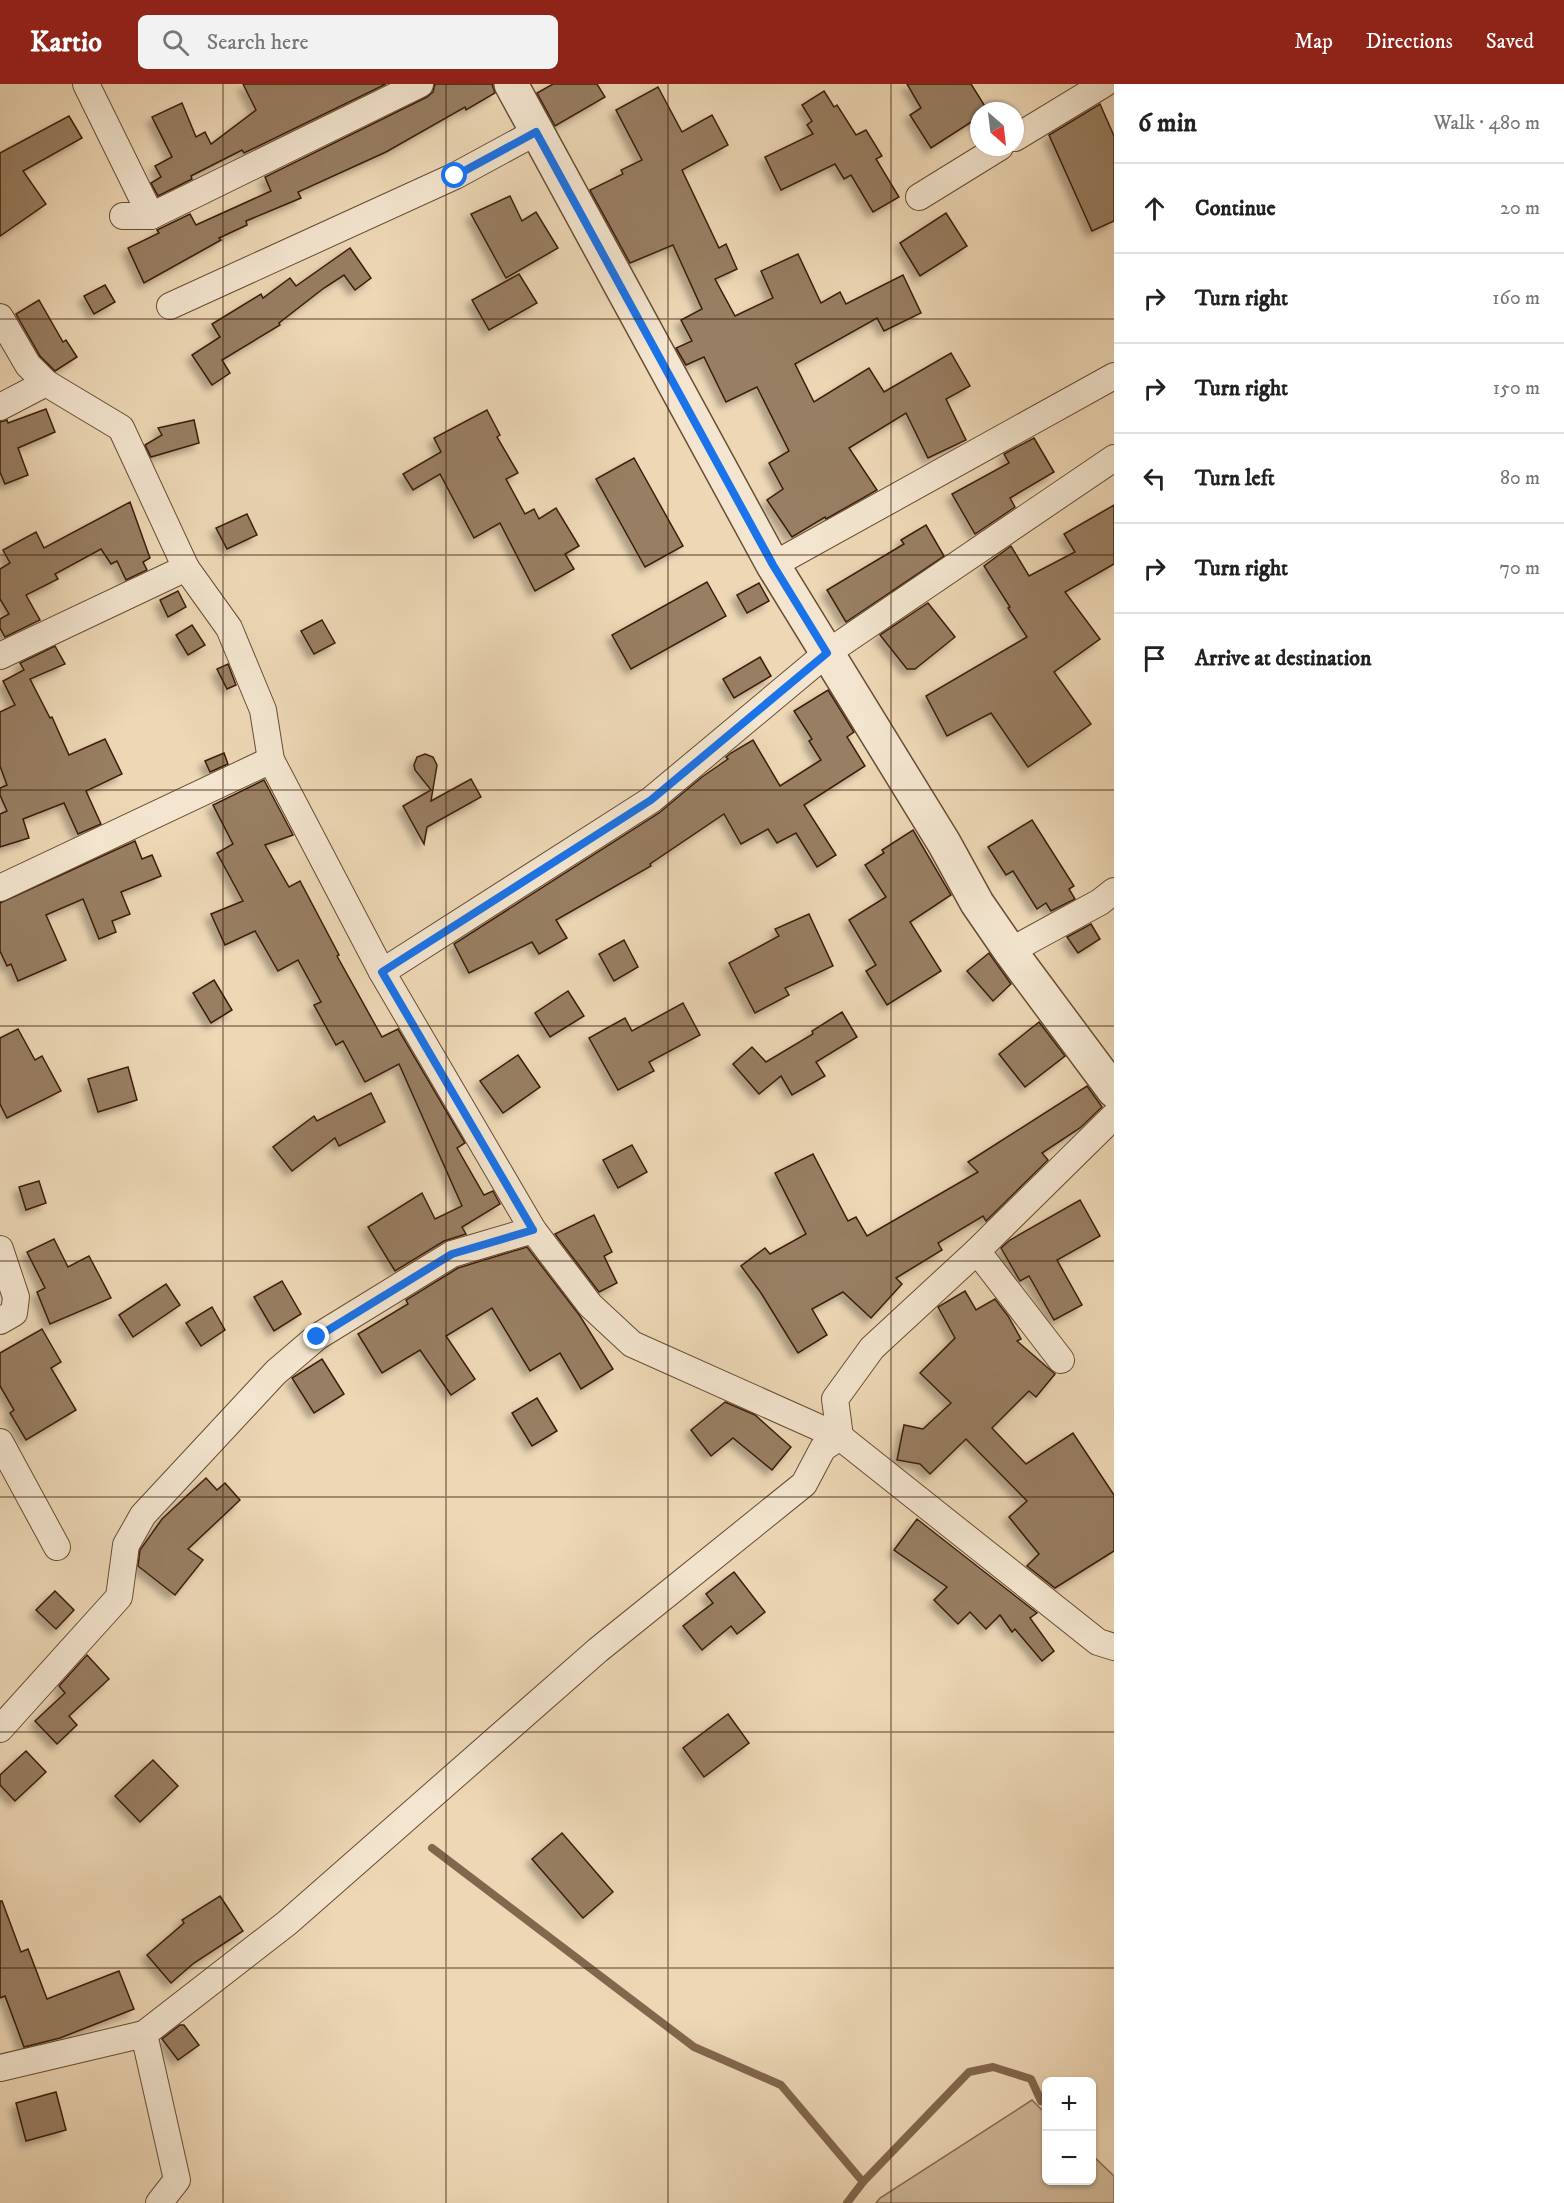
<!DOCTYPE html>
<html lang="en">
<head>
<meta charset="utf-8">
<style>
  body { margin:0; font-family:"IM FELL DW Pica",serif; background:#f2f2f2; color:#222 }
  .controls { position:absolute; right:18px; bottom:18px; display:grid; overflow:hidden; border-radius:9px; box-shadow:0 2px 4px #0004 }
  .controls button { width:54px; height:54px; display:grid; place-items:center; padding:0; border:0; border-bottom:2px solid #e0e0e0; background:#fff; color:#222; font:30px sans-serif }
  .compass { position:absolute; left:970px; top:18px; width:54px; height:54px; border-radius:50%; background:#fff; box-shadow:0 2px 4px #0004; rotate:152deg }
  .stop { position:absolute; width:18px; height:18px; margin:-14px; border:4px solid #1a73e8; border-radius:50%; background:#fff }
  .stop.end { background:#1a73e8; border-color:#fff; box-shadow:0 2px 6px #0008 }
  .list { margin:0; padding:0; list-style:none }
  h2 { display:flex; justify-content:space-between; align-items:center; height:78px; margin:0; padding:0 24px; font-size:26px }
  h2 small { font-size:20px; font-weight:400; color:#767676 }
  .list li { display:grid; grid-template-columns:39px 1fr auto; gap:18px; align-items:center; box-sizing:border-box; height:90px; padding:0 24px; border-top:2px solid #e0e0e0 }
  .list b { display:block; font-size:22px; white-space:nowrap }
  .list em { font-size:20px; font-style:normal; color:#767676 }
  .icon { flex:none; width:33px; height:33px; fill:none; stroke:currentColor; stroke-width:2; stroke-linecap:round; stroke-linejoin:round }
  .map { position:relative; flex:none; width:1114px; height:2119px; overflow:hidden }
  header { display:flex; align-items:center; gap:36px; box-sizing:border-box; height:84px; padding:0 30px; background:#8f2418; color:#fff }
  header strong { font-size:28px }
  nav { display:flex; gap:33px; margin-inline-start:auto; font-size:21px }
  .search { width:420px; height:54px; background:#f2f2f2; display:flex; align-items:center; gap:15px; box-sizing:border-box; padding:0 21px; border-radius:9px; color:#767676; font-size:22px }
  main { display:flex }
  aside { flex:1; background:#fff }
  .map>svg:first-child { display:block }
  .green { fill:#cfb898; stroke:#866b50; stroke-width:1.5 }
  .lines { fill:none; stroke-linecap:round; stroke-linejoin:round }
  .stream { stroke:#82674d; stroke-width:8 }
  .building { fill:#987e62; stroke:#3c1e09; stroke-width:1.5; filter:url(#shadow) }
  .minor-casing { stroke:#684c34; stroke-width:28 }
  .tertiary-casing { stroke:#684c34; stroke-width:36 }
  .minor { stroke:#f3e5cf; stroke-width:26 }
  .tertiary { stroke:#f3e5cf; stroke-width:33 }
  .route { stroke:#1a73e8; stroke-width:8 }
  .grid { fill:none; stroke:#3c1e09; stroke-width:1.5; stroke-opacity:0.55 }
</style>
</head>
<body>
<header>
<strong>Kartio</strong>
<div class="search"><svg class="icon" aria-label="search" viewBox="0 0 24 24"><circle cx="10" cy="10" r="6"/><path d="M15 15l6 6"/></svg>Search here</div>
<nav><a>Map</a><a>Directions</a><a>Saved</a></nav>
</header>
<main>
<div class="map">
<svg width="1114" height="2119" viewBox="0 0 1114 2119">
  <defs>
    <filter id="shadow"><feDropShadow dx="-5.5" dy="5.5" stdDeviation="3" flood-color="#0004"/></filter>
  </defs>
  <rect width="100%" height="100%" fill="#edd7b5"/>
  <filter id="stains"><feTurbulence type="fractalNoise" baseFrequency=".00333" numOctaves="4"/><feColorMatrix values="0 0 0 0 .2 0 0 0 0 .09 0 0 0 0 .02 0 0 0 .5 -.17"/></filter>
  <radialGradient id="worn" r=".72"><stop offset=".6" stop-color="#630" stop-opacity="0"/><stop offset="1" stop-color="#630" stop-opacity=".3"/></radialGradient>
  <!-- green -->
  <polygon class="green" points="1032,2016 1046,2030 1046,2096 1092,2096 1092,2071 1114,2092 1114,2119 876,2119 880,2114"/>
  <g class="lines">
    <!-- stream -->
    <g class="stream">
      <polyline points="432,1764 694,1963 781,2001 863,2098 847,2119"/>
      <polyline points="863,2098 969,1988 993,1983 1031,1995 1041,2017"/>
    </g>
  </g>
  <!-- building -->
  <g class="building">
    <polygon points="243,0 386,0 244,69 242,66 191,92 192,95 158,112 151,99 161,93 155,82 172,73 152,33 182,19 196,53 205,48 211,60 256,26"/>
    <polygon points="435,0 492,0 495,9 466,26 465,23 386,68 298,108 301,114 246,137 247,141 219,154 221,156 144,199 128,164 159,149 157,146 190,130 196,141 271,107 265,93 427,13 433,8"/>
    <polygon points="553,0 597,0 605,13 555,42 537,9"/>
    <polygon points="907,0 971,0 988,27 979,27 979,33 931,64 910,31 921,24"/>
    <polygon points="658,3 682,48 712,31 728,61 682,86 719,164 726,160 737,185 715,195 735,232 773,214 761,187 798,170 821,219 840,208 846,220 903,191 921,229 884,247 877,234 795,280 814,318 869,284 884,308 951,269 970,302 946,315 966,356 928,374 906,329 849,364 877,406 826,435 825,433 792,453 767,416 783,405 769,379 789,367 757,303 726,318 704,273 686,281 676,264 692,257 681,236 702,225 673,161 630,179 590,106 623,90 621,86 642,76 616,26"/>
    <polygon points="824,7 834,23 837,21 856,51 866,46 882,72 876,75 899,113 873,128 851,91 844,95 835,80 781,106 765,73 813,50 807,41 812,37 802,21"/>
    <polygon points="1100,20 1114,52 1114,137 1092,147 1049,51"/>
    <polygon points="69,32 82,54 23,87 46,120 0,152 0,69"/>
    <polygon points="510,112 522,137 536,128 558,164 506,194 471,130"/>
    <polygon points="946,129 967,162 920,192 900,159"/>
    <polygon points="350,164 371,194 355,206 344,191 324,204 279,239 280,241 222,276 230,289 212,301 192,271 220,253 212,240 261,210 263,214 290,194 296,202"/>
    <polygon points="519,190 537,219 489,246 472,216"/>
    <polygon points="105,201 115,218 94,230 84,212"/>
    <polygon points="39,216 63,258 66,256 77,273 55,287 40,272 16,230"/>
    <polygon points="46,325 55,348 18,364 28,391 5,400 0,388 0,338 7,336 8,339"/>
    <polygon points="487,326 500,351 497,353 518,389 506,395 525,430 534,425 539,435 556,424 579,462 565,470 574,485 535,507 500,439 474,454 440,390 413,406 403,390 441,368 434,354"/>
    <polygon points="194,336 199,359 151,373 145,361 162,351 158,344"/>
    <polygon points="1034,354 1054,388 1010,414 1015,423 975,450 952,410 1009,379 1004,370"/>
    <polygon points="634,374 683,462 645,483 596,395"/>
    <polygon points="130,418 150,474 143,478 147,486 126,496 117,477 111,480 101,465 55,490 58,495 26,511 40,536 5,553 0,544 0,535 9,530 0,515 0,485 10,479 3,466 36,448 44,464"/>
    <polygon points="1114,421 1114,480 1065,508 1100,555 1054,588 1091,640 1028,683 991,629 947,652 926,612 1027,553 1008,524 1010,523 984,482 1011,462 1029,492 1075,468 1064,450"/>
    <polygon points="247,430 257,451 227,465 216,444"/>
    <polygon points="926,441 944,472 846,538 827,506 904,460 901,456"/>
    <polygon points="707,498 726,532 631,585 612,551"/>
    <polygon points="759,499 769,517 747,529 737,511"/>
    <polygon points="178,507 186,523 168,533 160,516"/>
    <polygon points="928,519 955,553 915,585 907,585 880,551"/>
    <polygon points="322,536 335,559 314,570 301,547"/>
    <polygon points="192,541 205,561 188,571 176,551"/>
    <polygon points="55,562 65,580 30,595 50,634 52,633 69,671 105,655 122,690 86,707 101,740 78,750 64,719 23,735 29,754 0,763 0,730 7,727 0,711 0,704 7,701 0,682 0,628 15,621 3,597 24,586 20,579"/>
    <polygon points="760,573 771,592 734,614 723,595"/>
    <polygon points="228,580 236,601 227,605 217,585"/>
    <polygon points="828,606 854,648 847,653 865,682 804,721 836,771 817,783 796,749 777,759 768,745 741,760 724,730 650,780 651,782 556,836 567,854 539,870 532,858 469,889 454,860 659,729 702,693 728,675 726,673 731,669 753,656 780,702 821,676 809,657 812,655 794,627"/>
    <polygon points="224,669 228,680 210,688 205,677"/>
    <polygon points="425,670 433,673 437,681 431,717 471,695 481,713 427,743 424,760 403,722 431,706 415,686 414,681 417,673"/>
    <polygon points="264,696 293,751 265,761 289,803 300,797 339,871 337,872 382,953 398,945 465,1059 457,1064 484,1111 493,1107 500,1120 462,1143 466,1150 444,1157 395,1187 368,1143 422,1109 435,1135 462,1122 399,980 365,998 343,957 336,961 314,921 321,918 298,876 278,887 255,847 225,861 211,830 243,817 217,769 233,760 213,721"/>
    <polygon points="1032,736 1074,802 1069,805 1075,815 1051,827 1046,819 1037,825 1013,787 1006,791 988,763"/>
    <polygon points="913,746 951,811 910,838 941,887 887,921 866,887 876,881 849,836 886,813 865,781 884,769 882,766"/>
    <polygon points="135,757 142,775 152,771 161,792 121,808 130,830 112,837 116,848 99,855 83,815 46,831 66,876 18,897 11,880 7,882 0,867 0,819"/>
    <polygon points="809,830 833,882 785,904 789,911 755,929 729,879 779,852 775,845"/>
    <polygon points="1091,840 1100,855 1078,869 1067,853"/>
    <polygon points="624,856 638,883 614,897 599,870"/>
    <polygon points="989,869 1011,900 993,917 967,887"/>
    <polygon points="214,896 232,926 211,939 193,909"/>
    <polygon points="568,907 584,932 550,953 535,929"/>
    <polygon points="683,919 700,951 649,978 654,987 618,1006 589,954 625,934 632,947"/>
    <polygon points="842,928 857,953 816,978 825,992 792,1011 781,992 759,1010 733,980 752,963 766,978 813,950 812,947"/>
    <polygon points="1039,938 1065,972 1025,1003 999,970"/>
    <polygon points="18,945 35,976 42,972 61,1007 7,1034 0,1020 0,954"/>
    <polygon points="518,971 540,1003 503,1029 480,997"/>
    <polygon points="128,983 137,1016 98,1028 88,995"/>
    <polygon points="1087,1002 1102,1023 1080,1044 1042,1069 1048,1076 986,1137 983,1132 938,1159 942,1166 896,1194 902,1200 871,1234 843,1208 812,1225 827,1251 798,1269 761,1209 741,1182 765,1164 770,1170 806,1150 775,1089 813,1070 848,1137 856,1133 867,1152 978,1088 968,1078"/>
    <polygon points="371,1009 385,1038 339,1062 335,1054 292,1087 273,1063 314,1032 317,1037"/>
    <polygon points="632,1061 647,1088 618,1104 603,1076"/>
    <polygon points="39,1097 46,1119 26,1126 19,1103"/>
    <polygon points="1080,1116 1100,1152 1057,1176 1082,1221 1054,1236 1029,1192 1020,1197 1001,1164 1010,1156"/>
    <polygon points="594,1131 612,1168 604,1172 617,1199 599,1208 555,1150"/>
    <polygon points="54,1155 68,1183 89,1172 111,1214 50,1240 37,1208 45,1204 27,1168"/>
    <polygon points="527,1163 580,1232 613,1285 581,1305 560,1269 530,1287 492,1224 446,1252 475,1295 451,1311 420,1266 382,1289 358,1250 408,1220 406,1216 458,1184"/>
    <polygon points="282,1197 301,1230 274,1247 254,1213"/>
    <polygon points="166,1200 180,1221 133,1253 119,1231"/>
    <polygon points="965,1207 976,1226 995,1215 1008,1232 1021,1255 1017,1257 1055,1290 1036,1313 1029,1307 992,1344 1026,1380 1073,1349 1114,1411 1114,1467 1055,1504 1027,1482 1039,1470 1009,1433 1027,1417 966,1355 930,1390 920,1380 897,1376 904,1341 923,1345 951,1319 920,1289 955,1254 938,1223"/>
    <polygon points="212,1223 225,1246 201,1262 186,1239"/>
    <polygon points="42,1245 61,1278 51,1284 76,1326 26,1356 10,1329 14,1326 0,1302 0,1269"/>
    <polygon points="322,1275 344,1310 314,1329 292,1294"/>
    <polygon points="537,1314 557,1347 532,1362 512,1329"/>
    <polygon points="725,1318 755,1331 791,1363 772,1386 733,1354 711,1372 691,1346"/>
    <polygon points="206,1394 217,1406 225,1399 240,1416 188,1465 203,1476 175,1511 138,1482 140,1466 162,1435"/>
    <polygon points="917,1435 1037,1529 1030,1534 1054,1567 1042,1577 1015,1545 1012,1548 1000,1531 986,1545 970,1528 958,1540 934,1516 947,1503 894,1466"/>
    <polygon points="734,1488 765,1528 737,1550 731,1542 702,1566 683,1542 713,1519 706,1510"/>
    <polygon points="55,1507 74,1526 56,1545 36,1526"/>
    <polygon points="87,1571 109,1595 69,1632 77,1641 57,1660 35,1637 65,1609 59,1602"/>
    <polygon points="728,1630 749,1659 704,1693 683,1664"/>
    <polygon points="26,1667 46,1688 15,1717 0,1701 0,1691"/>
    <polygon points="153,1676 178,1702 140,1738 115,1712"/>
    <polygon points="562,1749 613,1808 583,1834 532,1775"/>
    <polygon points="220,1812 243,1847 194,1879 171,1899 147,1871 184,1839 182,1836"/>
    <polygon points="0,1817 2,1817 21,1868 28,1865 47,1915 119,1887 134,1925 60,1954 24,1963 5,1912 0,1914"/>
    <polygon points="180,1941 184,1941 199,1961 178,1976 162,1955"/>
    <polygon points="56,2008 66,2046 26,2057 16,2019"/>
  </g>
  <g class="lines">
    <defs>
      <g id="minor">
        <polyline points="86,0 151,132"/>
        <polyline points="1015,54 1104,0"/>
        <polyline points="919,113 1000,63"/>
        <polyline points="123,132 151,132 420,0"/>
        <polyline points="170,222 455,92 536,48"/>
        <polyline points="0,233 28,281 46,299 121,344 186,484"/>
        <polyline points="0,323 46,299"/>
        <polyline points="773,481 1114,292"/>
        <polyline points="0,572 186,484 229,544 263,626 271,676 382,888 533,1146 590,1221 632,1260 840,1353 1098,1558 1114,1563"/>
        <polyline points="0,804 271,676"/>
        <polyline points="1010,867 1100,818 1114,807"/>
        <polyline points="382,888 651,716 827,569 1114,374"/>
        <polyline points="0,1165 16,1213 14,1229 0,1237"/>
        <polyline points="977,1167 1061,1276"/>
        <polyline points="0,1358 57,1463"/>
        <polyline points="0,1645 119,1513 126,1461 143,1431 276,1288 317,1253 452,1170 533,1146"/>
        <polyline points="144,1950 177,2096 159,2119"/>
        <polyline points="0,1984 144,1950 287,1839 598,1566 804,1400 823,1364 840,1353 835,1315 872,1264 977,1167 1114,1032"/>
      </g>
      <polyline id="tertiary" points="511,0 773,481 944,759 977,819 1010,867 1114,1007"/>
    </defs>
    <!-- minor casing -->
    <use href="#minor" class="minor-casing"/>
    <!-- tertiary casing -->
    <use href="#tertiary" class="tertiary-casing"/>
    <!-- minor -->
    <use href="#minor" class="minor"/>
    <!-- tertiary -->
    <use href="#tertiary" class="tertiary"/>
  </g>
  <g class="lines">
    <!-- route -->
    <polyline class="route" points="317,1253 452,1170 533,1146 382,888 651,716 827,569 773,481 536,48 455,92"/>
  </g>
  <!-- grid -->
  <path class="grid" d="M 223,0 L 223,2119M 446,0 L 446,2119M 668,0 L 668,2119M 891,0 L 891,2119M 0,235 L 1114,235M 0,471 L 1114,471M 0,706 L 1114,706M 0,942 L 1114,942M 0,1177 L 1114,1177M 0,1413 L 1114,1413M 0,1648 L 1114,1648M 0,1884 L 1114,1884"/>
  <rect width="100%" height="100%" filter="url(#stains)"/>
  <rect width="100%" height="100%" fill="url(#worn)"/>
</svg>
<div class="controls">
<button>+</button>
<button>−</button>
</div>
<svg class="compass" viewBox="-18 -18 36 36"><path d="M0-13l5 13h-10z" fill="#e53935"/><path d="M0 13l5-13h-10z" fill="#767676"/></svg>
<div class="stop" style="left:455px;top:92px"></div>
<div class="stop end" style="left:317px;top:1253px"></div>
</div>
<aside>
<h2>6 min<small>Walk · 480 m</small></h2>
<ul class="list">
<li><svg class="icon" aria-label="ahead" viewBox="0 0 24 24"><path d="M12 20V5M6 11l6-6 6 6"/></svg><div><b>Continue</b></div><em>20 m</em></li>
<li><svg class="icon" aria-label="right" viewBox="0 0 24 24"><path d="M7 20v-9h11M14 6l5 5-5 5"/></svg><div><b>Turn right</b></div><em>160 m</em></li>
<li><svg class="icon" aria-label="right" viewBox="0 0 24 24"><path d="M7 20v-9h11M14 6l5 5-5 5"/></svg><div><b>Turn right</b></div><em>150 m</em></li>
<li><svg class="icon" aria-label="left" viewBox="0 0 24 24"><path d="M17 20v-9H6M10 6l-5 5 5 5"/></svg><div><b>Turn left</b></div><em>80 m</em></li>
<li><svg class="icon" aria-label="right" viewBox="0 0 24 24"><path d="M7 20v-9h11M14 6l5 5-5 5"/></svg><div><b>Turn right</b></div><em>70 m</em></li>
<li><svg class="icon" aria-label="arrive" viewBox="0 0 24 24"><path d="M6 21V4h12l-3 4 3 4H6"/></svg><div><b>Arrive at destination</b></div></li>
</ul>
</aside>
</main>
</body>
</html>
